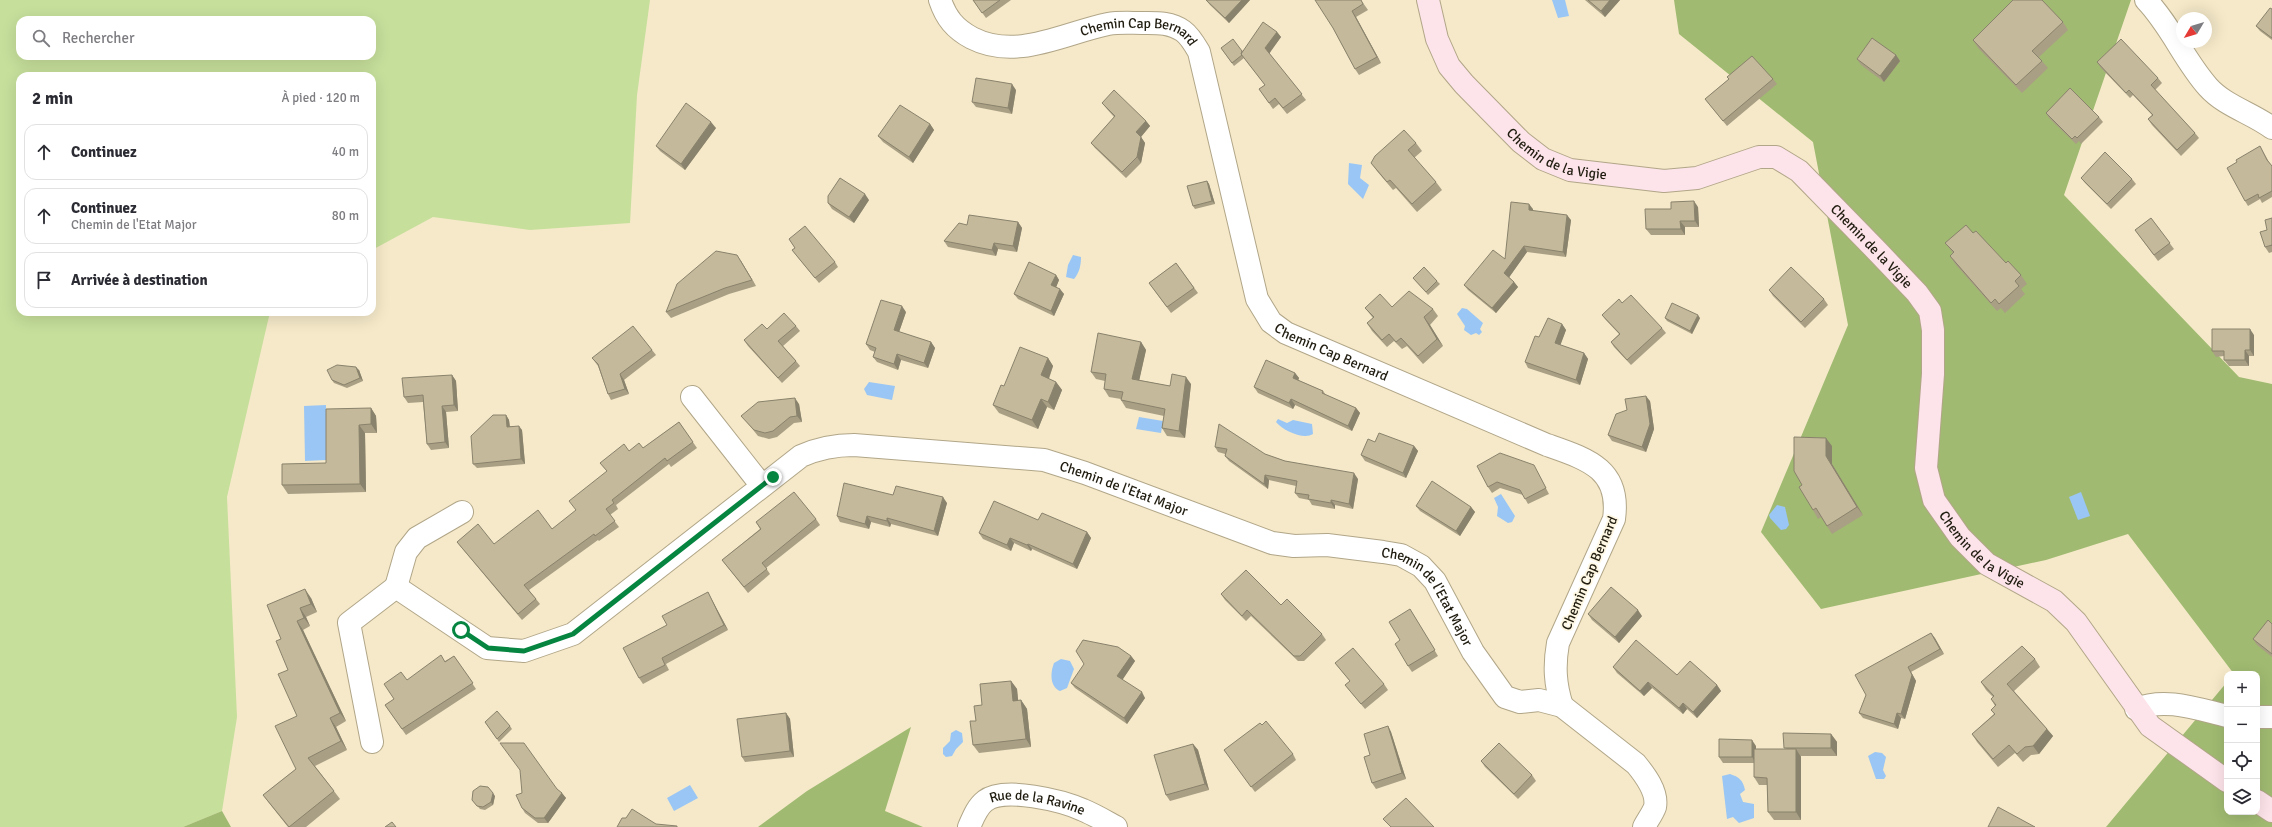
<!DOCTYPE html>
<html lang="fr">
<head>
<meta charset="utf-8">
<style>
  body { margin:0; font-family:Signika,sans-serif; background:#f7f7f7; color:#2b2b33 }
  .controls { position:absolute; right:12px; bottom:12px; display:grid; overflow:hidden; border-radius:8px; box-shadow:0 4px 16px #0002 }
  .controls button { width:36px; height:36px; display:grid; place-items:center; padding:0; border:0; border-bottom:1px solid #e1e1e2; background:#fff; color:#2b2b33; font:20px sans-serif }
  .compass { position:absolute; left:2176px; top:12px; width:36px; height:36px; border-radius:50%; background:#fff; box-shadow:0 4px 16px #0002; rotate:232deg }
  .stop { position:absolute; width:12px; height:12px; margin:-9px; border:3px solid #058540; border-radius:50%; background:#fff }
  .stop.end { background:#058540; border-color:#fff; box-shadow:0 1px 4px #0008 }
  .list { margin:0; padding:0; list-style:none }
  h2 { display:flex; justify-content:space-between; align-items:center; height:52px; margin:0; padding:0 16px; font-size:17px }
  h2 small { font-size:13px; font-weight:400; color:#7c7c81 }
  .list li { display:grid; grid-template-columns:26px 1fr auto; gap:12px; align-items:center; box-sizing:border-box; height:56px; margin:0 8px 8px; padding:0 8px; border:1px solid #e1e1e2; border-radius:12px }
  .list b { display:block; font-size:15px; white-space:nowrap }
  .list p { margin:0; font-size:13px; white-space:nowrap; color:#7c7c81 }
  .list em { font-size:13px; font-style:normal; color:#7c7c81 }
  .icon { flex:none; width:22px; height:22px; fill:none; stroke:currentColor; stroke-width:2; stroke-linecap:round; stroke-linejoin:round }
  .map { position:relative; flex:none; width:2272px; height:827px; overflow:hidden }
  .search { position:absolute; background:#fff; box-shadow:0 4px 16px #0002; left:16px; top:16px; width:360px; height:44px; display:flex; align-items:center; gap:10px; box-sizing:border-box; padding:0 14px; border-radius:12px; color:#7c7c81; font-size:15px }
  .panel { position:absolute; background:#fff; box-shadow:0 4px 16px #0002; left:16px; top:72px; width:360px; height:244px; border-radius:12px }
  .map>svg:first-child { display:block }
  .green { fill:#c6df9b; fill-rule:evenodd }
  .forest { fill:#a0ba71 }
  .water { fill:#99c6f5 }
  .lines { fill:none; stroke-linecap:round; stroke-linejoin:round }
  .street-casing { stroke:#b1a688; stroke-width:24 }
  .secondary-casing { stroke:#b1a688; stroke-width:24 }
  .street { stroke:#fff; stroke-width:22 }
  .secondary { stroke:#fde4ea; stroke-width:22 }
  .wall { fill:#a99f84 }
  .shaded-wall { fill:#89826c }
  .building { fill:#c4b99a; stroke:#89826c }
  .route { stroke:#058540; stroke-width:5 }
  .labels { text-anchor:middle; stroke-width:3.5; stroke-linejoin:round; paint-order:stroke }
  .street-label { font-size:14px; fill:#201c10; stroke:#fef7e3 }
</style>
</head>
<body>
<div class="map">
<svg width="2272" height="827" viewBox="0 0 2272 827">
  <rect width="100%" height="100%" fill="#f5e9c9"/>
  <!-- green -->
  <path class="green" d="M 0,0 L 650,0 L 637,95 L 630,223 L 530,230 L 433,217 L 372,250 L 372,76 L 20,76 L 20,312 L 270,312 L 227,497 L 237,717 L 222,811 L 183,827 L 0,827 ZM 20,20 L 372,20 L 372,56 L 20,56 Z"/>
  <!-- forest -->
  <g class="forest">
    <polygon points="1674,0 2131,0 2064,195 2239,377 2272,384 2272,827 2106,827 2227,682 2227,812 2257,812 2257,674 2234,674 2128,534 2046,560 1821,609 1761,532 1848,325 1813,142 1679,34"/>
    <polygon points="911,727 885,811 923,827 758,827 807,791"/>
    <polygon points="222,811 231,827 183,827"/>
  </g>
  <!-- water -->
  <g class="water">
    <polygon points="1552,0 1565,0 1569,16 1558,18"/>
    <polygon points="1349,163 1362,165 1360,178 1369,185 1363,199 1348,184"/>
    <path d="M 1073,255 L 1081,257 C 1081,266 1079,273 1074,279 L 1066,277 L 1068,265 Z"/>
    <polygon points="1462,308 1467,309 1483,323 1480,329 1482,332 1479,335 1476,333 1471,335 1464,330 1465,326 1457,314"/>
    <polygon points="869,382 895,386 892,400 867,395 864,389"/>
    <polygon points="326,405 326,460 305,461 304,406"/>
    <polygon points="1139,417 1163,421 1161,433 1136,429"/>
    <path d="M 1278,419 L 1287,423 L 1293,420 L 1312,424 L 1313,434 C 1304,440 1283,431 1276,422 Z"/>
    <polygon points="2081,492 2090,516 2078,520 2069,497"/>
    <polygon points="1501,494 1515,516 1512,522 1508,523 1497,516 1498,507 1494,498"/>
    <polygon points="1777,505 1785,507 1789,525 1786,529 1781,530 1770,518 1769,515"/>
    <path d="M 1061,659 L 1070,661 L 1074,669 L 1067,688 L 1060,691 C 1050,687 1050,673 1054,663 Z"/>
    <polygon points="956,730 962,733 963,742 956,749 952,756 946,757 943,754 943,748 950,741 951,733"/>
    <polygon points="1875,752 1882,753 1886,757 1883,770 1886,776 1884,779 1876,779 1868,756"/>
    <path d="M 1730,774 C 1739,777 1743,780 1745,790 L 1740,794 L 1743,802 L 1754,804 L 1754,818 L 1739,823 L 1733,817 L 1727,819 L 1722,776 Z"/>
    <polygon points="690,785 698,798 674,811 667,798"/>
  </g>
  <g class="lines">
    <defs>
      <g id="street">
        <path id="s1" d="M 940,0 C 946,18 955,29 972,38 C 1017,61 1064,33 1108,24 C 1119,22 1131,23 1142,23 C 1156,23 1170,22 1183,31 C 1190,36 1195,45 1199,52 L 1257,299 L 1271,322 L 1286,333 L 1547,445 C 1587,459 1621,469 1614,519 L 1558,643 C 1554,666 1555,684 1562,706"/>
        <path d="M 2146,0 C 2171,26 2184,60 2208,87 C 2225,106 2252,113 2272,128"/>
        <polyline points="692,397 762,486"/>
        <polyline points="396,587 406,552 417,538 462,512"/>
        <path d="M 2136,709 C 2166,697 2197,709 2227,716"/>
        <polyline points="2257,717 2272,717"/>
        <path id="s2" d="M 372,742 L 349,623 L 396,587 L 487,648 L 524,651 L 573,634 L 801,456 C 819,448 834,445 854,445 L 1044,460 L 1085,473 L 1272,543 L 1294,546 L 1327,545 L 1383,552 L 1401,555 L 1421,566 L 1435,581 L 1473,652 L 1505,697 L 1520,702 L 1539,700 L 1562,706 L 1636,764 C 1645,775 1658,792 1655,807 C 1653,813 1647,821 1644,827"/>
        <path id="s3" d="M 969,827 C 973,818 977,807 985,801 C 1004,786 1063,801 1083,810 C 1095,815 1105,821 1116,827"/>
      </g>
      <g id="secondary">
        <path id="s4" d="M 1428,0 L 1437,39 L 1449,66 L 1464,84 L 1521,142 L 1543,159 L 1570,170 L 1664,181 L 1697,178 L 1759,157 L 1776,157 L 1799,171 L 1878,252 L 1917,293 L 1930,311 L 1933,330 L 1933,374 L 1926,468 L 1934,500 L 1960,537 L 1987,564 L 2054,601 L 2076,622 L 2150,726 L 2227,781"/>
        <polyline points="2257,801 2272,811"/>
      </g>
    </defs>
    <!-- street casing -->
    <use href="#street" class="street-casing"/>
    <!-- secondary casing -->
    <use href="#secondary" class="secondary-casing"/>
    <!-- street -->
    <use href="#street" class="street"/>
    <!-- secondary -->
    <use href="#secondary" class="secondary"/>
  </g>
  <!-- wall -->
  <g class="wall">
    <polygon points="973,0 1011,0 986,18"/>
    <polygon points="1206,0 1250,0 1229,23 1210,5"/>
    <polygon points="1361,0 1368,10 1356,17 1381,63 1359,75 1355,69 1333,28"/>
    <polygon points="1585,0 1620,0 1605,17"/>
    <polygon points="2012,0 2042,0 2063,22 2068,30 2039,57 2042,61 2048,68 2022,93 1978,48 1973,40 2012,1"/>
    <polygon points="2272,9 2272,40 2260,31 2256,26"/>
    <polygon points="1277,32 1281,37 1269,53 1306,100 1287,114 1279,104 1273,109 1259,89 1265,85 1244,58 1234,66 1221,48 1242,51"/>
    <polygon points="1896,55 1900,61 1884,82 1861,65 1857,59"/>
    <polygon points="2097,62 2158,78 2162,83 2155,90 2195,133 2199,138 2181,156 2152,125 2148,119 2152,115 2133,95 2130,98 2101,68"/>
    <polygon points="1727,77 1773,79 1777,84 1727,126 1705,99 1729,79"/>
    <polygon points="1016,90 1012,114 976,107 972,102"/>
    <polygon points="1102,103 1146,121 1150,126 1141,137 1145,143 1141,163 1126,178 1095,148 1091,143 1114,117 1106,108"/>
    <polygon points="2046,113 2099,117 2103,122 2081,144 2079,141 2076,144 2049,118"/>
    <polygon points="930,124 934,130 913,163 883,142 878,136"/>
    <polygon points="716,128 685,170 660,151 656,146"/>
    <polygon points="1416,143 1422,151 1414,158 1436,182 1442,190 1417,212 1396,188 1393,190 1377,171 1371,163"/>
    <polygon points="2260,146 2269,162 2272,166 2272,197 2262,203 2260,199 2248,206 2245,201 2237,162"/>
    <polygon points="2081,178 2132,179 2136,184 2111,209 2085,183"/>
    <polygon points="1207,181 1209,184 1215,204 1195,209 1193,206"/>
    <polygon points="869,200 854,223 832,209 828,203"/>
    <polygon points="1698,207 1699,227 1685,227 1685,235 1651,235 1646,229"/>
    <polygon points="1533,209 1533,211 1571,220 1566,257 1527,252 1509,277 1514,282 1518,287 1496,313 1468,290 1464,285 1505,259"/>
    <polygon points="2151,218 2174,249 2158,261 2135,230"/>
    <polygon points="2272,218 2272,252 2269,253 2265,247 2267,230"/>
    <polygon points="1018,222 1022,228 1017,252 998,249 996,256 948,247 944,241 967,225"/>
    <polygon points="1973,233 2006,263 2021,275 2027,284 2021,289 2025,294 2005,313 2001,308 1997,311 1956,265 1950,256 1953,253 1945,243"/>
    <polygon points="789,239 835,262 838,267 819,283 792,250 795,248"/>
    <polygon points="741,261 756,286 729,294 671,318 666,312"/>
    <polygon points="1176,263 1198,293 1171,313 1149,283"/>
    <polygon points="1056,275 1059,280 1056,287 1064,294 1054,316 1018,299 1014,294"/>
    <polygon points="1413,278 1437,281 1440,284 1428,295"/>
    <polygon points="1769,290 1824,299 1828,305 1805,328 1773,296"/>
    <polygon points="1622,303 1662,328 1666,333 1631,365 1614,347 1611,342 1619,334 1605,319 1602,315"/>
    <polygon points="1392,307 1433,309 1438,316 1430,325 1443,346 1423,364 1407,346 1402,349 1394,341 1387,347 1372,331 1367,323 1373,318 1365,308"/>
    <polygon points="906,312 899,332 931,342 935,348 928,368 901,360 898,370 877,362 873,357 875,352 870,350 866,344"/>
    <polygon points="1665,318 1700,318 1692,334 1667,321"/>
    <polygon points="1562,324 1566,330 1560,345 1584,353 1588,359 1580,385 1528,368 1525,362"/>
    <polygon points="796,326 800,331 783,346 796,361 800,366 782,383 748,346 744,340 767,329"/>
    <polygon points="2254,335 2254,356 2249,356 2249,366 2229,366 2224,360 2224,356 2216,357 2212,351"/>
    <polygon points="1141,342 1146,350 1139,380 1170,386 1191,384 1185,438 1167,436 1162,428 1164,416 1126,408 1121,400 1121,399 1109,397 1104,389 1105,381 1096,379 1091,372"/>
    <polygon points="652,350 656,355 624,380 629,394 611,400 608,394 598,366 592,358"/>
    <polygon points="1048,358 1053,366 1049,379 1056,382 1062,390 1054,410 1047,407 1038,429 999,413 993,405 1004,386"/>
    <polygon points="359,370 363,381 347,388 334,383 332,380"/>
    <polygon points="1295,373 1299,378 1298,380 1323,391 1326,395 1356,408 1360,413 1352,431 1295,405 1293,409 1258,393 1254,387"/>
    <polygon points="452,375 456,381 458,411 446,412 449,448 431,450 427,444 423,402 408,403 404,397"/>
    <polygon points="1650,401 1654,429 1646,452 1612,441 1608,435"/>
    <polygon points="799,404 802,422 794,423 777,437 769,439 758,436 746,421 741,416"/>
    <polygon points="371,408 376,416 377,433 365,433 366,492 288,494 282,485 326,463"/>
    <polygon points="506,415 509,420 510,426 522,430 525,464 477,468 473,464"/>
    <polygon points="679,422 697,448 671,467 669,464 616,505 618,509 610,515 619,527 599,541 598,540 529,590 540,604 522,620 461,547 457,542 494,544 552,529 576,511 607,471 600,463 629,451 643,448"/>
    <polygon points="1375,442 1414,446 1418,451 1406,478 1365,461 1361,455"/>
    <polygon points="1832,446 1832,464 1863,515 1832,534 1821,517 1818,519 1813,510 1802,485"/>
    <polygon points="1215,447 1265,454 1285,461 1358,479 1353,509 1335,505 1335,509 1312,505 1309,500 1299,498 1295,493 1296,486 1269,480 1268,489 1229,461 1225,456 1225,454 1218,452"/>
    <polygon points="1477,466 1537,471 1549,494 1528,504 1523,495 1500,488 1492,493 1488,487"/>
    <polygon points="893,495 947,503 938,536 891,524 890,527 871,522 869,529 840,522 837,516"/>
    <polygon points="1416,506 1471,507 1475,512 1460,536 1420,511"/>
    <polygon points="816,519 820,525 766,568 770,574 748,593 722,560 760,529 756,522"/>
    <polygon points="1038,520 1087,532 1091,538 1077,569 1032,549 1031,551 1014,543 1011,551 983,539 979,533"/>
    <polygon points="708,592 711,598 728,630 666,664 669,670 643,684 639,678 667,625"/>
    <polygon points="1221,594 1281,605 1322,634 1326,640 1304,661 1298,661 1251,616 1246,621 1225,600"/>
    <polygon points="311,598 317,612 306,617 310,626 303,630 346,721 336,727 347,750 315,766 340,799 306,827 288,827 269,803 263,795 296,769 297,716 288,670 281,639 267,605"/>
    <polygon points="1410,609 1438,656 1412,672 1408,666 1400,640"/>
    <polygon points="1588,614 1642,616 1619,643 1592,620"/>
    <polygon points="2272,624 2272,657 2257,645 2253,639"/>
    <polygon points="1931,633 1944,654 1911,672 1916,681 1905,719 1901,718 1898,729 1863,718 1859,713"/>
    <polygon points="454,656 476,689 406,735 385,705 394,699 407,680 445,661"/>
    <polygon points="1131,656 1135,661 1122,680 1145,698 1127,724 1075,688 1071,683"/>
    <polygon points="2035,659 2040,667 2014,691 2047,729 2053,736 2039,754 2031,755 2023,762 2015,753 1998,767 1977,742 1972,734 1994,714 1991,710 1995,706 1991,699 1993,697 1986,690 1981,682"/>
    <polygon points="1335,663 1384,684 1388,690 1365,709 1345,685 1350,681"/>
    <polygon points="1613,667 1677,675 1717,685 1721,691 1697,718 1687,709 1683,714 1652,688 1644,696 1617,673"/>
    <polygon points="1011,681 1017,689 1018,701 1021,700 1027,709 1031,747 979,753 973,745 976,721 982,705"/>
    <polygon points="786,713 790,719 794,757 745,762 742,757"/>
    <polygon points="485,722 510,726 512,729 499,742"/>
    <polygon points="1388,726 1391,732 1406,779 1376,789 1372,783 1370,755"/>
    <polygon points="1831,734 1837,742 1837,756 1801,756 1801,820 1774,820 1768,812 1767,785 1759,785 1754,777 1754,763 1723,763 1719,757 1756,746 1756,749 1784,749"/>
    <polygon points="1193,744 1198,750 1209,790 1170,801 1166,795"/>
    <polygon points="1224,750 1293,754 1296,760 1255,792"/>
    <polygon points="1481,761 1532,775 1536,781 1518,799 1485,767"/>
    <polygon points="557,789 566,798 548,823 538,823 525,813 522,808"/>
    <polygon points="495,796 493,805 485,810 480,809 472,800"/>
  </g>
  <!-- shaded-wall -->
  <g class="shaded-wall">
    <polygon points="1242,0 1250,0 1229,23 1225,18"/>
    <polygon points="1610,0 1620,0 1605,17 1601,11"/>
    <polygon points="1352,11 1356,17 1381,63 1377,57"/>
    <polygon points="1277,32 1281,37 1269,54 1265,48"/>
    <polygon points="1896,55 1900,61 1884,82 1880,76"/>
    <polygon points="1012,84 1016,90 1012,114 1008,108"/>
    <polygon points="1146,121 1150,126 1140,138 1136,132"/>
    <polygon points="711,122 716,128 685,170 681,164"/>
    <polygon points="930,124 934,130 913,163 909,157"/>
    <polygon points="1141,137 1145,143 1141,163 1137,157"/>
    <polygon points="1207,181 1209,184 1215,204 1212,201"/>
    <polygon points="865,194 869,200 854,223 849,217"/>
    <polygon points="1694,201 1698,207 1699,227 1695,221"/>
    <polygon points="1529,204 1533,209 1533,216 1529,210"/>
    <polygon points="1567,215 1571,220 1566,257 1563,252"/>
    <polygon points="1680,221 1685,227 1685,235 1681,229"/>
    <polygon points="1018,222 1022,228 1017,252 1013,246"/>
    <polygon points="994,243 998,249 996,256 992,250"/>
    <polygon points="1524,246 1527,252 1508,279 1504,273"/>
    <polygon points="737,255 741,261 756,286 752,280"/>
    <polygon points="1056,275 1059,280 1055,290 1051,285"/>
    <polygon points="1514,282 1518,287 1496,313 1492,308"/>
    <polygon points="1060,289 1064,294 1054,316 1051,311"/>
    <polygon points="902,306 906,312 898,335 894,330"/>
    <polygon points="1698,315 1700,318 1692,334 1690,331"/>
    <polygon points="1424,317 1430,325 1443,346 1437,339"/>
    <polygon points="1562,324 1566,330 1559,349 1555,343"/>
    <polygon points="2250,329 2254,335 2254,356 2250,350"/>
    <polygon points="931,342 935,348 928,368 924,363"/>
    <polygon points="1141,342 1146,350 1138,386 1132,379"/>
    <polygon points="2245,350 2249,356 2249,366 2245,360"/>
    <polygon points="1584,353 1588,359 1580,385 1576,380"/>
    <polygon points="897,354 901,360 898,370 894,364"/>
    <polygon points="1048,358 1053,366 1047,383 1041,375"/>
    <polygon points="356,367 359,370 363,381 360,378"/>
    <polygon points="1295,373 1299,378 1297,384 1293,378"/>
    <polygon points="620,374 624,380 629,394 625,389"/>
    <polygon points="452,375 456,381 458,411 454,405"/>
    <polygon points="1186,377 1191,384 1185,438 1179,431"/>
    <polygon points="1056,382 1062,390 1054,410 1048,402"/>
    <polygon points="1646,396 1650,401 1654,429 1646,452 1642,447"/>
    <polygon points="795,398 799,404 802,422 797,416"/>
    <polygon points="1041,399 1047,407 1038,429 1032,420"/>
    <polygon points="1291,399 1295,405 1293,409 1289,403"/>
    <polygon points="442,406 446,412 449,448 445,442"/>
    <polygon points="371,408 376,416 377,433 371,424"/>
    <polygon points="1356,408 1360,413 1352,431 1348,426"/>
    <polygon points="506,415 509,420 510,431 507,427"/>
    <polygon points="359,425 365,433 366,492 360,484"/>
    <polygon points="519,426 522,430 525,464 521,459"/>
    <polygon points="1826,438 1832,446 1832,464 1863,515 1857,507 1826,456"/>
    <polygon points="1414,446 1418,451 1406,478 1403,473"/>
    <polygon points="1354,473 1358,479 1353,509 1349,504"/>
    <polygon points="1265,475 1269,480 1268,489 1264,484"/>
    <polygon points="943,497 947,503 938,536 934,531"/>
    <polygon points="1331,500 1335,505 1335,509 1331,503"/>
    <polygon points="1471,507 1475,512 1460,536 1456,531"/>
    <polygon points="867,516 871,522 869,529 865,524"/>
    <polygon points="887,518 891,524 890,527 887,521"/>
    <polygon points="1087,532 1091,538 1077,569 1073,564"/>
    <polygon points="1010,538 1014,543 1011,551 1007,545"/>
    <polygon points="1028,544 1032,549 1031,551 1027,545"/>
    <polygon points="305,589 311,598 317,612 311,604"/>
    <polygon points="708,592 711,598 728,630 724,625"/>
    <polygon points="300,608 306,617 310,626 304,618"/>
    <polygon points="1638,610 1642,616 1619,643 1615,637"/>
    <polygon points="297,621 303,630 346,721 340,713"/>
    <polygon points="1931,633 1935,638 1944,654 1940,649"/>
    <polygon points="1131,656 1135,661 1121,682 1117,676"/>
    <polygon points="1908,667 1911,672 1916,681 1905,719 1901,714"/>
    <polygon points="1011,681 1017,689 1019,709 1013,701"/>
    <polygon points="1648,682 1652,688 1644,696 1640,691"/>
    <polygon points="1717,685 1721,691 1697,718 1693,712"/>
    <polygon points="1142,692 1145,698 1127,724 1124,718"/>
    <polygon points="1021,700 1027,709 1031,747 1026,739"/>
    <polygon points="1683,703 1687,709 1683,714 1679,708"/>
    <polygon points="786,713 790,719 794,757 790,751"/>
    <polygon points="1897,713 1901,718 1898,729 1894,724"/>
    <polygon points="330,718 336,727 347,750 341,741"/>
    <polygon points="1388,726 1391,732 1406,779 1402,773"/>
    <polygon points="2047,729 2053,736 2039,754 2033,746"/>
    <polygon points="1831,734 1837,742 1837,756 1831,748"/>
    <polygon points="1752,740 1756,746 1756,763 1752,757"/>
    <polygon points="1193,744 1198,750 1209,790 1205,784"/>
    <polygon points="1796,749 1801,757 1801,820 1796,812"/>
    <polygon points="493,793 495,796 493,805 491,802"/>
    <polygon points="562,793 566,798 548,823 544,818"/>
  </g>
  <!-- building -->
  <g class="building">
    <polygon points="973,0 1000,0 982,13"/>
    <polygon points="1206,0 1242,0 1225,18"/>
    <polygon points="1315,0 1361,0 1363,4 1352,11 1377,57 1355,69 1333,28"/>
    <polygon points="1588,0 1610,0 1601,11"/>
    <polygon points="2013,0 2042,0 2063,22 2032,51 2042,61 2016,85 1973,40"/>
    <polygon points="2270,8 2272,9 2272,38 2256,26"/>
    <polygon points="1263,22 1277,32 1265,48 1302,94 1283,108 1275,98 1269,103 1259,89 1265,85 1241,54"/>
    <polygon points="1872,38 1896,55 1880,76 1857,59"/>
    <polygon points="1233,39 1242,51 1241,54 1242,55 1232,63 1221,48"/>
    <polygon points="2121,39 2158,78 2151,85 2195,133 2177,150 2148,119 2153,115 2129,90 2126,93 2097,62"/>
    <polygon points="1752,56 1773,79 1723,121 1705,99 1729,79 1727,77"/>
    <polygon points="976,78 1012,84 1008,108 972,102"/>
    <polygon points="2070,88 2099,117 2077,138 2075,136 2072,139 2046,113"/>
    <polygon points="1114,90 1146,121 1136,132 1141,137 1137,157 1122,172 1091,143 1115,116 1102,103"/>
    <polygon points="686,103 711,122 681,164 656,146"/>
    <polygon points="900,105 930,124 909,157 878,136"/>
    <polygon points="1404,130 1416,143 1408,150 1436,182 1412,204 1390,180 1387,182 1371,163 1375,156"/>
    <polygon points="2260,146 2267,160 2272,166 2272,191 2259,198 2258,194 2245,201 2227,168 2237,162 2236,160"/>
    <polygon points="2105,152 2132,179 2107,204 2081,178"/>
    <polygon points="840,178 865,194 849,217 828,203 828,196"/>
    <polygon points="1207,181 1212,201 1193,206 1187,186"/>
    <polygon points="1694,201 1695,221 1680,221 1681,229 1646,229 1645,209 1671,209 1671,202"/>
    <polygon points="1511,202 1529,204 1529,210 1567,215 1563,252 1524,246 1504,273 1514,282 1492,308 1464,285 1493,250 1505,259"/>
    <polygon points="969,215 1018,222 1013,246 994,243 992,250 944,241 959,223 967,225"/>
    <polygon points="2151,218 2170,243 2154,255 2135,230"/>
    <polygon points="2272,218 2272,246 2272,245 2265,247 2260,232 2267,230 2265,220"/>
    <polygon points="1966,225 1973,233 1976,231 2006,263 2008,261 2021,275 2015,281 2019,286 1999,304 1995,299 1991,303 1950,256 1954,252 1945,243"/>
    <polygon points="805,226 835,262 815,278 792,250 795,248 789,239"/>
    <polygon points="716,251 737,255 752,280 725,288 666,312 677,284"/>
    <polygon points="1029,262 1056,275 1051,285 1060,289 1051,311 1014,294"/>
    <polygon points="1176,263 1194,288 1167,307 1149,283"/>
    <polygon points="1424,267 1437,281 1426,292 1413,278"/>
    <polygon points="1791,267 1824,299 1801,322 1769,290"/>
    <polygon points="1409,291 1433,309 1424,317 1437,339 1418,356 1401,338 1396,342 1389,334 1382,340 1367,323 1374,317 1365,308 1380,294 1392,307"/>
    <polygon points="1631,295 1662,328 1627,360 1611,342 1620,334 1602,315 1619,299 1622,303"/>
    <polygon points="881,300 902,306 894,330 931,342 924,363 897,354 894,364 873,357 876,348 866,344"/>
    <polygon points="1672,303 1698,315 1690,331 1665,318"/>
    <polygon points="784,313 796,326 778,341 796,361 778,378 744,340 762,324 767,329"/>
    <polygon points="1548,318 1562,324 1555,343 1584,353 1576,380 1525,362 1535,336 1539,337"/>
    <polygon points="633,326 652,350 620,374 625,389 608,394 598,364 592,358"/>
    <polygon points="2212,329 2250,329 2250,350 2245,350 2245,360 2224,360 2224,351 2212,351"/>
    <polygon points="1098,333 1141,342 1132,379 1170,386 1172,374 1186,377 1179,431 1162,428 1165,409 1121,400 1123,392 1104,389 1106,374 1091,372"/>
    <polygon points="1020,347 1048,358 1041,375 1056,382 1048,402 1041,399 1032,420 993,405 1001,385 1004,386"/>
    <polygon points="1266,360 1295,373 1293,378 1323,391 1322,393 1356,408 1348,426 1291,399 1289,403 1254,387"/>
    <polygon points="337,365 356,367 360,378 344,385 332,380 327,370"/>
    <polygon points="452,375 454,405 442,406 445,442 427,444 423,395 404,397 402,378"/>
    <polygon points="1646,396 1650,424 1642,447 1608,435 1616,414 1627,410 1625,399"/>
    <polygon points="795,398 797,416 790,417 773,431 765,433 754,430 741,416 758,402"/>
    <polygon points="371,408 371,424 359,425 360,484 282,485 282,464 326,463 326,409"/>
    <polygon points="493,415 506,415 507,427 519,426 521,459 473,464 471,436"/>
    <polygon points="679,422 693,442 667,461 665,458 612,500 614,503 606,509 615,521 595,536 594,534 524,585 536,599 518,614 457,542 478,524 494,544 538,510 552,529 576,510 569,501 607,471 600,463 624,444 629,451 639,443 643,448"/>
    <polygon points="1219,424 1265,454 1285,461 1354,473 1349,504 1331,500 1331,503 1308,499 1309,495 1295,493 1297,481 1265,475 1264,484 1225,456 1227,449 1215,447"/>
    <polygon points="1379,433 1414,446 1403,473 1361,455 1368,439 1375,442"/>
    <polygon points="1794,437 1826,438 1826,456 1857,507 1827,526 1816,508 1813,510 1799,487 1802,485 1794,471"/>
    <polygon points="1500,453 1534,465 1546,488 1525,499 1520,490 1497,482 1488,487 1477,466"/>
    <polygon points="1432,481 1471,507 1456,531 1416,506"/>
    <polygon points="844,483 893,495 896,486 943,497 934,531 887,518 887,521 867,516 865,524 837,516"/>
    <polygon points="794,492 816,519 762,563 767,569 744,587 722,560 761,529 756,522"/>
    <polygon points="994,501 1038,520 1042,513 1087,532 1073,564 1028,544 1027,545 1010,538 1007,545 979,533"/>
    <polygon points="1246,570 1281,605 1287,599 1322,634 1300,656 1294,656 1247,610 1242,616 1221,594"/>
    <polygon points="1611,587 1638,610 1615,637 1588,614"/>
    <polygon points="305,589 311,604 300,608 304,618 297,621 340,713 330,718 341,741 308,758 334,791 289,827 263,795 296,769 275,726 297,716 278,674 288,670 276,641 281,639 267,605"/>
    <polygon points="708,592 724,625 662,658 665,665 639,678 623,648 667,625 662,616"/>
    <polygon points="1410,609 1435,650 1408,666 1395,644 1400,640 1389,622"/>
    <polygon points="2268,620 2272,624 2272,654 2253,639"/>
    <polygon points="1931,633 1940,649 1908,667 1912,675 1901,714 1897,713 1894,724 1859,713 1866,695 1855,675"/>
    <polygon points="1083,640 1118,647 1131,656 1117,676 1142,692 1124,718 1071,683 1084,664 1076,651"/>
    <polygon points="1636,640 1677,675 1690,661 1717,685 1693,712 1683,703 1679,708 1648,682 1640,691 1613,667"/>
    <polygon points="2022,646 2035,659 2007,684 2047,729 2033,746 2025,747 2017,754 2009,745 1993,759 1972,734 1995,714 1991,710 1996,705 1991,699 1994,696 1981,682"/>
    <polygon points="1353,648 1384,684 1361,704 1345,685 1350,681 1335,663"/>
    <polygon points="441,655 445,662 454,656 473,683 402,729 385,705 394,699 384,684 401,672 407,680"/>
    <polygon points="1011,681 1013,701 1021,700 1026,739 973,745 970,721 976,721 974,706 982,705 980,684"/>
    <polygon points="497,711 510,726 497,739 485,722"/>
    <polygon points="786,713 790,751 742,757 737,719"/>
    <polygon points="1266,721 1293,754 1251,787 1224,750 1260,723 1262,725"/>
    <polygon points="1388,726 1402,773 1372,783 1364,757 1370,755 1364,734"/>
    <polygon points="1783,733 1831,734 1831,748 1784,748"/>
    <polygon points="1719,739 1752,740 1752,757 1719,757"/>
    <polygon points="500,743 524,743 557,789 562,793 544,818 535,818 522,808 516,795 522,793 520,770"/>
    <polygon points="1499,743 1532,775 1514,794 1481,761"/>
    <polygon points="1193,744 1205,784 1166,795 1154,755"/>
    <polygon points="1754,749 1796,749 1796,812 1768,812 1767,778 1754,777"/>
    <polygon points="480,786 488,787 493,793 491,802 483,807 477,806 472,800 473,791"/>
    <polygon points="1406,798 1434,827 1391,827 1383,819"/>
    <polygon points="1998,807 2035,827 1988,827"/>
    <polygon points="632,809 656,824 677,826 677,827 617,827 622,818 626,818"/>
    <polygon points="392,822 396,827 385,827"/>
  </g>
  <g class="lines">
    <!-- route -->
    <polyline class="route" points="461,630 488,648 524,651 573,634 773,477"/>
  </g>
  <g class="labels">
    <!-- street labels -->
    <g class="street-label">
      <text dy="5" stroke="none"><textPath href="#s1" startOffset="224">Chemin Cap Bernard</textPath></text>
      <text dy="5" stroke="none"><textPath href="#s4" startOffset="213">Chemin de la Vigie</textPath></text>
      <text dy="5" stroke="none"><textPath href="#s4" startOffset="573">Chemin de la Vigie</textPath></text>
      <text dy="5" stroke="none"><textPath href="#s1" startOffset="643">Chemin Cap Bernard</textPath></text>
      <text dy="5" stroke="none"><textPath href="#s2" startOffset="998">Chemin de l'Etat Major</textPath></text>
      <text dy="5" stroke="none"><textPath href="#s4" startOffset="921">Chemin de la Vigie</textPath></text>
      <text transform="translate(1589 573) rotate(-67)" y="5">Chemin Cap Bernard</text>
      <text dy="5" stroke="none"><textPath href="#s2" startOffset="1334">Chemin de l'Etat Major</textPath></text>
      <text dy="5" stroke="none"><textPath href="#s3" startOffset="85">Rue de la Ravine</textPath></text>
    </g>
  </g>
</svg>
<div class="controls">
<button>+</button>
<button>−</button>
<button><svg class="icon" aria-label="locate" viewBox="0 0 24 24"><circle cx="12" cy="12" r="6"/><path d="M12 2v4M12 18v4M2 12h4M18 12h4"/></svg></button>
<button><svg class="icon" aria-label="layers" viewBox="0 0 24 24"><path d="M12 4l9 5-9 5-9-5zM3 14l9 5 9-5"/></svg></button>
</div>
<svg class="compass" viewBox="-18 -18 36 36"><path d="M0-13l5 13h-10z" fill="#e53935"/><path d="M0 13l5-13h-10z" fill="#7c7c81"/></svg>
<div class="stop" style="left:461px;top:630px"></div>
<div class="stop end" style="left:773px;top:477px"></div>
<div class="search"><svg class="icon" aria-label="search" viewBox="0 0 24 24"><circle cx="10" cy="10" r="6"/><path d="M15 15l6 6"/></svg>Rechercher</div>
<section class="panel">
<h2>2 min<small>À pied · 120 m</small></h2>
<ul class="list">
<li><svg class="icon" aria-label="ahead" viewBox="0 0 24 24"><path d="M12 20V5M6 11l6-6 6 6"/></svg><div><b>Continuez</b></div><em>40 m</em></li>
<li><svg class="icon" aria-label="ahead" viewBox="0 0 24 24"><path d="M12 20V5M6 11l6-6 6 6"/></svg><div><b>Continuez</b><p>Chemin de l'Etat Major</p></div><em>80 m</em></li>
<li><svg class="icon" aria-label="arrive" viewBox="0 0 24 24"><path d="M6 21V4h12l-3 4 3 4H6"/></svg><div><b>Arrivée à destination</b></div></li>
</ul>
</section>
</div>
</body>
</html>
